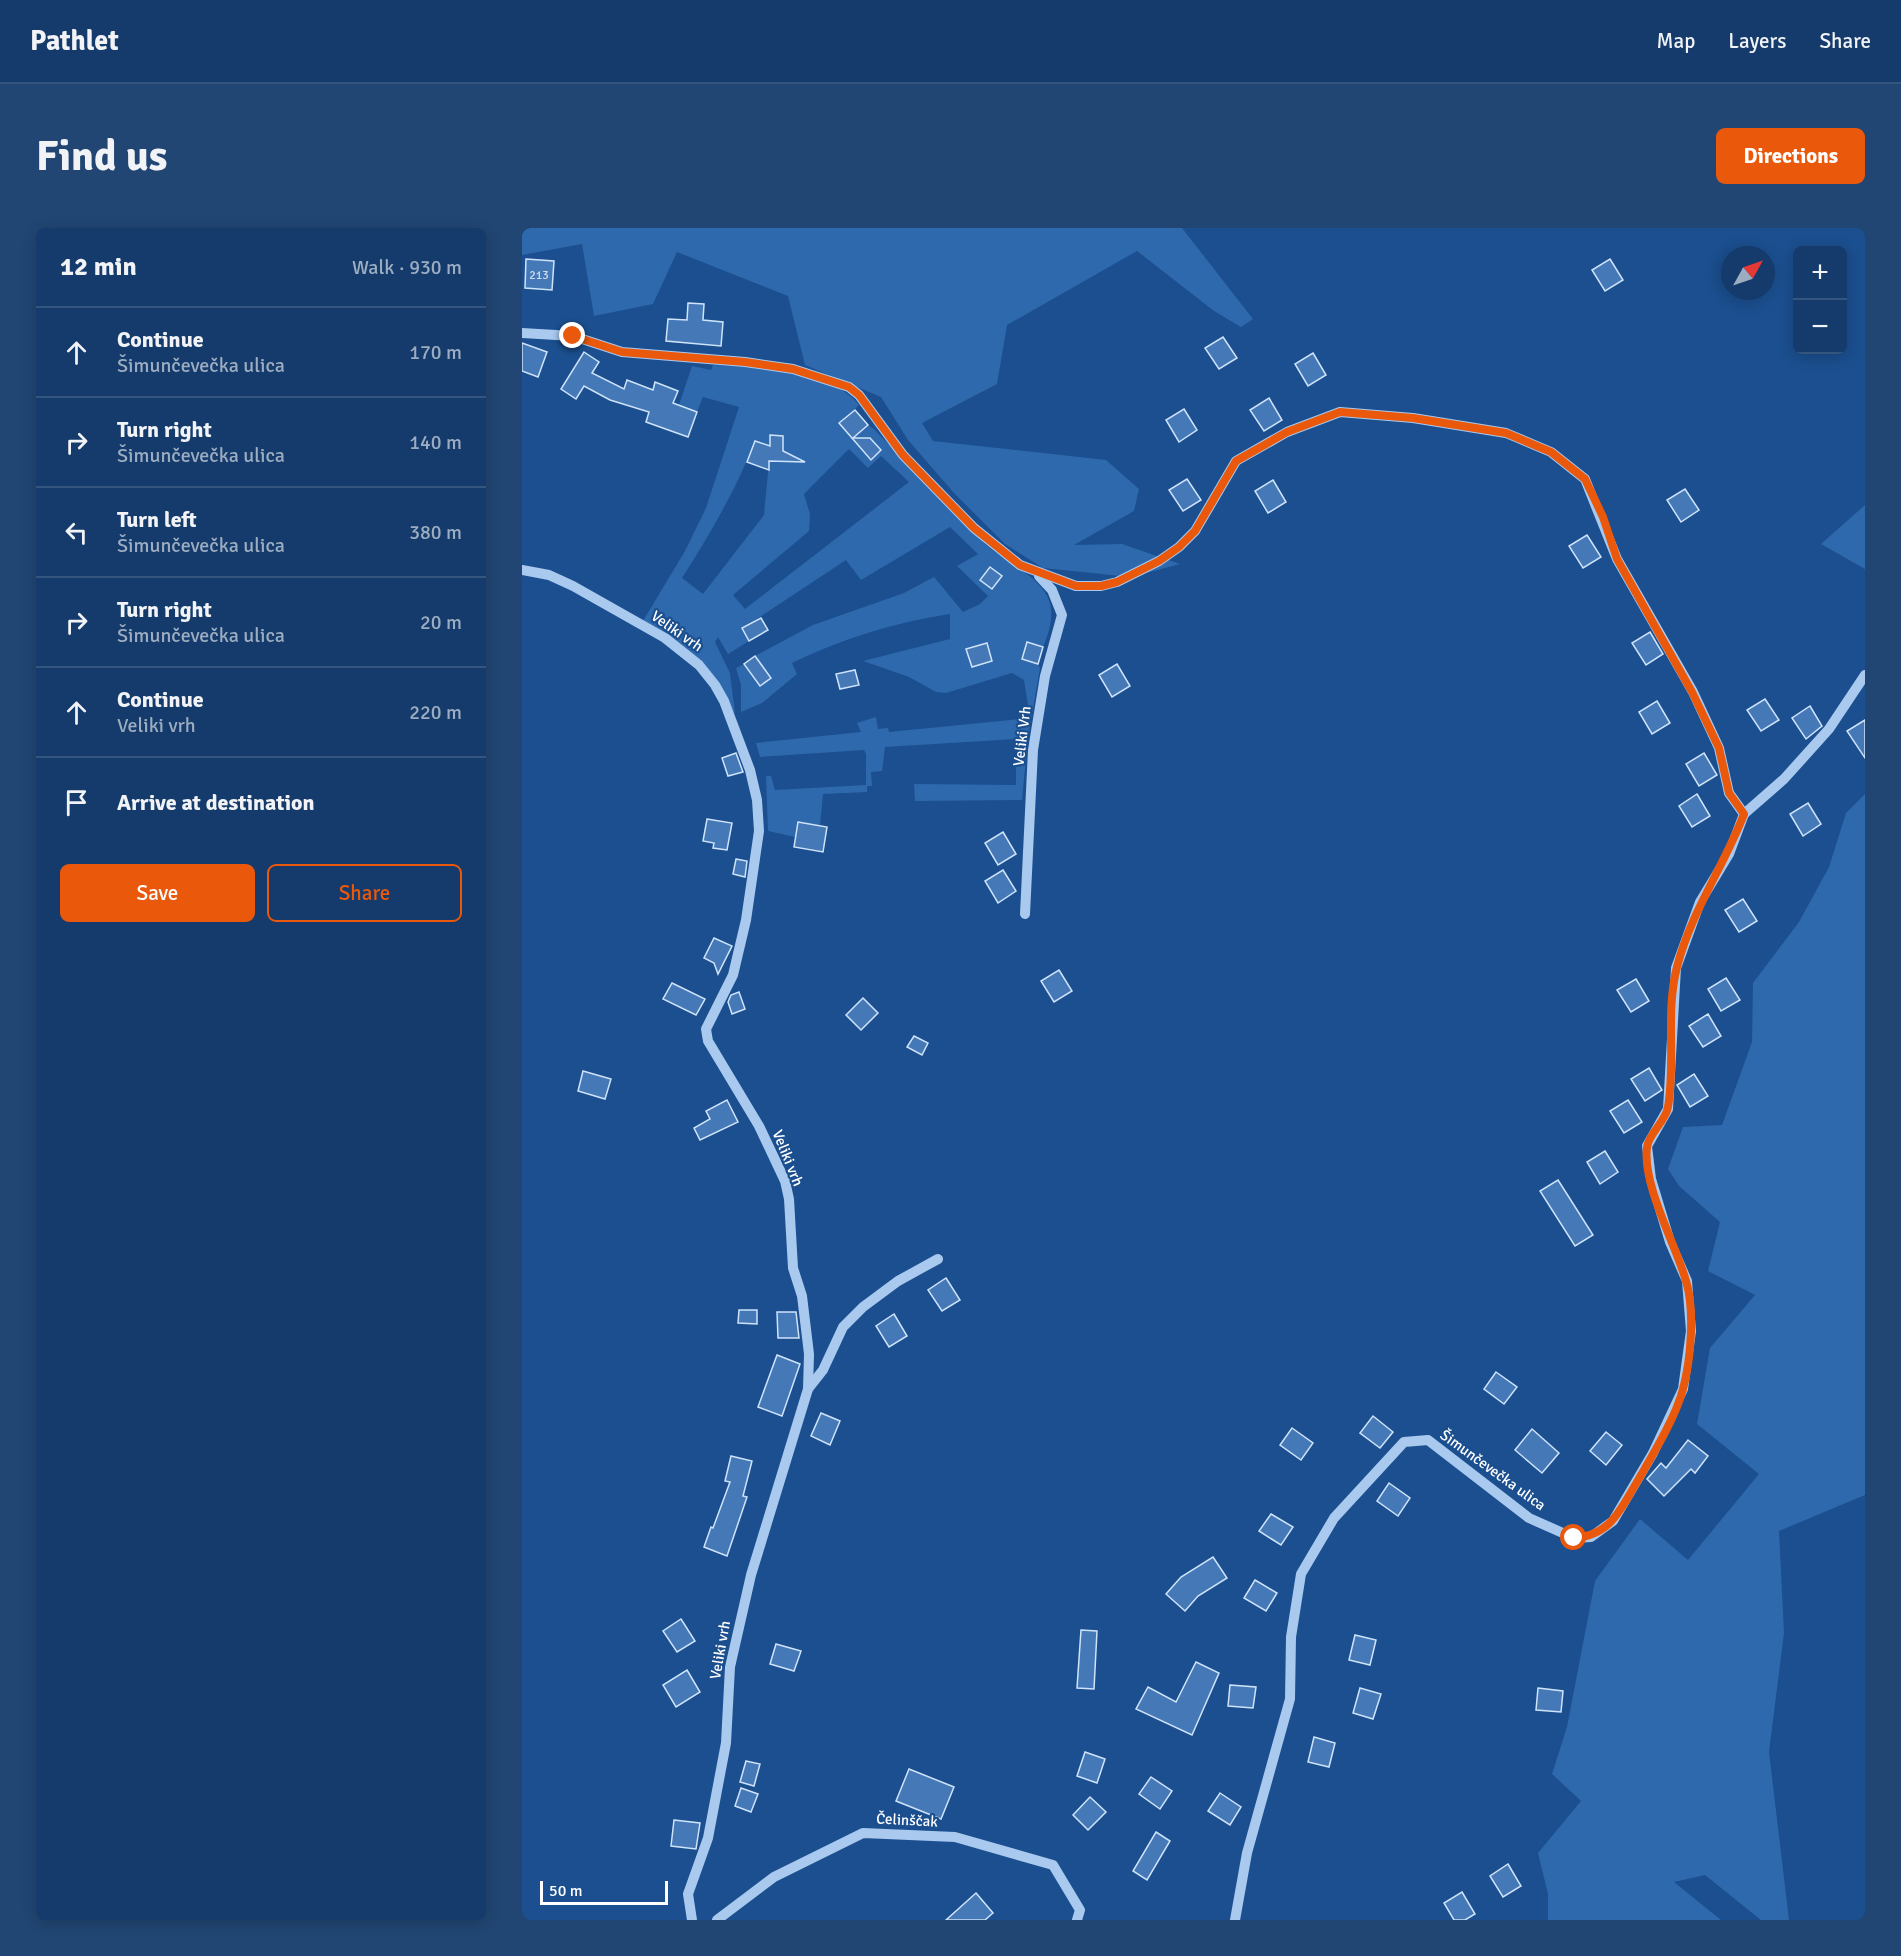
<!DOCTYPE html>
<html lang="en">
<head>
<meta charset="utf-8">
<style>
  body { margin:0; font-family:Signika,sans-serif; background:#214673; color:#f1f3f6 }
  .controls { position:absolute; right:18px; top:18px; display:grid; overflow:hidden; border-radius:9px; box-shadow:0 3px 15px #0003 }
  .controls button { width:54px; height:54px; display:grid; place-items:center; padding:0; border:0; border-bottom:2px solid #33557e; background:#143b6b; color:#f1f3f6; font:30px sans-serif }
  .compass { position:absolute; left:1199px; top:18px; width:54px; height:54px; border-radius:50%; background:#143b6b; box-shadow:0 3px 15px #0003; rotate:50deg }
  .scale { position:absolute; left:18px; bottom:15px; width:128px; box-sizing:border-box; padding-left:6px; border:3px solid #fff; border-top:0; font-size:16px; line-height:21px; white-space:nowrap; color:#fff; -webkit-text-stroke:4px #1b4f8f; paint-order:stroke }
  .stop { position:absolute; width:18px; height:18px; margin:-14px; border:4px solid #ea580c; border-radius:50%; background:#fff }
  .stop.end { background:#ea580c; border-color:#fff; box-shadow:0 2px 6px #0008 }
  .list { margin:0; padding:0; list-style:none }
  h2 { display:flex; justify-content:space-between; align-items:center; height:78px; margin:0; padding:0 24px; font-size:26px }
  h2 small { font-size:20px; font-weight:400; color:#9dadc1 }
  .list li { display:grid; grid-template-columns:39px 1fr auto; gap:18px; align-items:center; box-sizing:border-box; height:90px; padding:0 24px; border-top:2px solid #33557e }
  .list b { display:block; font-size:22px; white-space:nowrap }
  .list p { margin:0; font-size:20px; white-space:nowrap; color:#9dadc1 }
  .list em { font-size:20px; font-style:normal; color:#9dadc1 }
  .actions { display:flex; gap:12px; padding:18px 24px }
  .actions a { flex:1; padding:14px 0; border:2px solid #ea580c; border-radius:9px; text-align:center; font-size:21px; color:#ea580c }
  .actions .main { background:#ea580c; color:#fff }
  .icon { flex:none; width:33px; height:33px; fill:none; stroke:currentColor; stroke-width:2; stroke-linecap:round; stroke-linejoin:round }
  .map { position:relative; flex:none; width:1343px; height:1692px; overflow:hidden; border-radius:9px }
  header { display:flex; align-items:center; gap:36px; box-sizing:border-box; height:84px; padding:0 30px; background:#143b6b; border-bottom:2px solid #33557e }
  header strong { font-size:28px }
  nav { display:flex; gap:33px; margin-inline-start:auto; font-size:21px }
  .intro { display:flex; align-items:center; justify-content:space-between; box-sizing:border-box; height:144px; padding:0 36px }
  h1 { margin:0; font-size:42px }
  .button { padding:15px 27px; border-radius:9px; background:#ea580c; color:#fff; font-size:21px; font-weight:700 }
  main { display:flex; gap:36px; padding:0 36px }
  aside { flex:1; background:#143b6b; border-radius:9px; box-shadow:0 3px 15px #0003 }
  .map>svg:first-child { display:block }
  .green { fill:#2e69ad; fill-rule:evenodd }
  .building { fill:#4478b7; stroke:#cfe3fa; stroke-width:1.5 }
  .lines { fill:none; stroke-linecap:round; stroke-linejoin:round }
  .minor { stroke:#a9c9ee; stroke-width:10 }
  .route { stroke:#ea580c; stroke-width:8 }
  .labels { text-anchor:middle; stroke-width:4.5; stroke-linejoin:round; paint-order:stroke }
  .number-label { font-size:12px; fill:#d0dded }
  .street-label { font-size:15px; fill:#fff; stroke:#1b4f8f }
</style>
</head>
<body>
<header>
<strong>Pathlet</strong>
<nav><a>Map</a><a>Layers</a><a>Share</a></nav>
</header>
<div class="intro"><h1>Find us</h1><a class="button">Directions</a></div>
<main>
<aside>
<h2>12 min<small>Walk · 930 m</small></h2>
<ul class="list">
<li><svg class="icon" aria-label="ahead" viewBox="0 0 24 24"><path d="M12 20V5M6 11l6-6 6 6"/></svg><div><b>Continue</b><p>Šimunčevečka ulica</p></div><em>170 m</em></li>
<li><svg class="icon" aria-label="right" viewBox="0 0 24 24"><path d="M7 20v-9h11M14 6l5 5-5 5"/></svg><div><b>Turn right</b><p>Šimunčevečka ulica</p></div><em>140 m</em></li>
<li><svg class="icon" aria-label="left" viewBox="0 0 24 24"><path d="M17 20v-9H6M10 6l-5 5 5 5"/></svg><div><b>Turn left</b><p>Šimunčevečka ulica</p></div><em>380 m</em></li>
<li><svg class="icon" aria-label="right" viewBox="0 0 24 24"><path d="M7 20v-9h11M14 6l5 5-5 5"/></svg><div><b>Turn right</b><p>Šimunčevečka ulica</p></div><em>20 m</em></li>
<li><svg class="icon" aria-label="ahead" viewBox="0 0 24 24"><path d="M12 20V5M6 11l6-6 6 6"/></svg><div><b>Continue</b><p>Veliki vrh</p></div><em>220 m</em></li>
<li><svg class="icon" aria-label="arrive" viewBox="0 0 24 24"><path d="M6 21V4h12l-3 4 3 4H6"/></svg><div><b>Arrive at destination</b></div></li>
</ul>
<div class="actions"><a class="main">Save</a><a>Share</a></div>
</aside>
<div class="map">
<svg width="1343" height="1692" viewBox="0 0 1343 1692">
  <rect width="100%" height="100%" fill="#1b4f8f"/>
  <!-- green -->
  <g class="green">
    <polygon points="0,0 660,0 731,91 719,99 692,83 615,23 485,97 475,156 400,195 411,213 584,232 617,261 612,283 552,317 600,316 658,336 609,349 521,340 483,316 432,265 386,212 359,169 283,137 266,68 155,24 131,76 72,88 60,16 0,27"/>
    <path d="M 191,137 C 231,138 313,144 337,177 L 318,195 L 331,210 L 346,197 L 352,201 C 389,239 425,280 464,317 C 483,334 510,344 524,366 C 534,383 528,402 521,419 L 505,414 L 500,431 L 516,436 L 518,440 L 506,510 L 500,572 L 393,573 L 392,556 L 494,557 L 494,511 L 363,519 L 360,543 L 349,544 L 350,558 L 345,558 L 345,564 L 301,566 L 298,598 L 276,594 L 273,609 L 246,603 L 244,548 L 249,548 L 253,562 L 344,557 L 344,526 L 342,522 L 238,529 L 234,515 L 339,504 L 335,495 L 354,489 L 356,501 L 366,500 L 367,504 L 508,490 L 502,452 L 490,445 L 424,465 L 414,464 L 387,449 L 341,433 L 428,411 L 428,386 C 373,394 320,411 270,435 L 275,446 L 240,475 L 219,484 L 219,457 L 214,440 L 222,436 L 238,458 L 248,450 L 233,428 L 291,397 L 382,365 L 412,349 L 441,384 L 458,376 L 466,368 L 435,338 L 456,326 L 428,299 L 339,352 L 324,332 L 221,400 L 227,413 L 206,426 L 196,409 L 193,414 L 208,445 L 213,486 L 194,452 L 121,393 L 163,323 L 184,280 L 217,179 L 181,169 L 175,184 L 157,177 L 170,138 L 189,142 ZM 248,207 L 261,208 L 260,233 L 247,233 L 242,287 L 181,366 L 160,350 C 188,306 214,262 233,213 L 248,218 ZM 327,221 L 346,240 L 359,228 L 387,254 L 223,381 L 211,367 L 287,303 L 288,286 L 282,266 Z"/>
    <polygon points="1343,277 1343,341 1299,316"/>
    <polygon points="1343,566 1343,1267 1257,1303 1262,1405 1247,1524 1267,1692 1239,1692 1183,1647 1152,1654 1199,1692 1026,1692 1026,1666 1016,1625 1059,1573 1030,1546 1045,1499 1073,1353 1118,1291 1166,1332 1237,1246 1175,1196 1188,1120 1233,1067 1186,1043 1198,994 1157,958 1146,941 1161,899 1200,897 1230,814 1231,755 1277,694 1307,639 1324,585"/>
  </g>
  <!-- building -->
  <g class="building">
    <polygon points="4,31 32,33 30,62 3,60"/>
    <polygon points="1088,31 1101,52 1083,63 1070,42"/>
    <polygon points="166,75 182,76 181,92 201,94 199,118 144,113 146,91 165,92"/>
    <polygon points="701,109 715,130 697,141 683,120"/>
    <polygon points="0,115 25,124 16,149 0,143"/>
    <polygon points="62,124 77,134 70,145 102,161 105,152 131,162 133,154 156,163 151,175 175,184 166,209 124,194 127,184 88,172 62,158 54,171 39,161"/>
    <polygon points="791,125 804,147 786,158 773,136"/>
    <polygon points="747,170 760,192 742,203 728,182"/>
    <polygon points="662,181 675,202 657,214 644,192"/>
    <polygon points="333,182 346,197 331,210 348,210 359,222 349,232 317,195"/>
    <polygon points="248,207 261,208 261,223 283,234 247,233 247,242 225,234 233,213 248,218"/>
    <polygon points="665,251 679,272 661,283 647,262"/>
    <polygon points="751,252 764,274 746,285 733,263"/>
    <polygon points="1163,261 1177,282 1159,294 1145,272"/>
    <polygon points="1065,307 1079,329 1061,340 1047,318"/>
    <polygon points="468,339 480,348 470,361 458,352"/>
    <polygon points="239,390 246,402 227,413 220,400"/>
    <polygon points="1128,404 1141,426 1124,437 1110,415"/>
    <polygon points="505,414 521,419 516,436 500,431"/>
    <polygon points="465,415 470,433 450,439 444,421"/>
    <polygon points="233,428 249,450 238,458 222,436"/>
    <polygon points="595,436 608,458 590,469 577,447"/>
    <polygon points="333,442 337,457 318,461 314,446"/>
    <polygon points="1243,471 1257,492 1239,503 1225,482"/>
    <polygon points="1135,473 1148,495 1130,506 1117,484"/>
    <polygon points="1288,478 1300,498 1284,511 1270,490"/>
    <polygon points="1343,492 1343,530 1325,503"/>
    <polygon points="214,525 221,544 206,548 200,530"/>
    <polygon points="1182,525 1195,547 1177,558 1164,536"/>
    <polygon points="1175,566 1188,588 1170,599 1157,578"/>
    <polygon points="1286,575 1299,596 1281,608 1268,586"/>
    <polygon points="185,591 210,595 205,622 191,620 192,615 181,613"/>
    <polygon points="276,594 305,599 301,624 272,619"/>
    <polygon points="481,604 494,626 476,637 463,615"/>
    <polygon points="214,631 225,633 223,649 211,646"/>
    <polygon points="481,642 494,663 476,675 463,653"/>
    <polygon points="1221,671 1235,693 1217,704 1203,682"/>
    <polygon points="192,710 210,718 196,746 192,735 182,730"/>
    <polygon points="537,742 550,763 532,774 519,753"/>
    <polygon points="1204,750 1218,772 1199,783 1186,761"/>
    <polygon points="1114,751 1127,773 1109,784 1095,762"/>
    <polygon points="150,755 183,771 174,787 141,771"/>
    <polygon points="217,764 223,781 210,786 206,774 209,767"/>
    <polygon points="341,770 356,785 339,802 324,787"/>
    <polygon points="1186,786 1199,808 1181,819 1167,798"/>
    <polygon points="392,808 406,815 400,827 385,819"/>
    <polygon points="1127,840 1140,862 1123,873 1109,851"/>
    <polygon points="61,843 89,851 83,871 56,863"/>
    <polygon points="1172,846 1186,868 1168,879 1155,857"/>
    <polygon points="205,872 216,894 178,912 172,900 188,891 184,883"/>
    <polygon points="1106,872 1120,894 1102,905 1088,883"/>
    <polygon points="1083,923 1096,944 1078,956 1065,934"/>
    <polygon points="1036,952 1071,1007 1053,1018 1018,963"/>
    <polygon points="424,1050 438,1072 420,1083 406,1062"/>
    <polygon points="217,1082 235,1082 235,1096 216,1095"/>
    <polygon points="255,1084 274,1084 277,1110 256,1110"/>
    <polygon points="372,1086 385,1108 367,1119 354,1098"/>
    <polygon points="255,1127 278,1136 260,1188 236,1179"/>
    <polygon points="974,1144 995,1159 982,1176 962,1161"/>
    <polygon points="299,1185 318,1193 308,1217 289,1208"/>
    <polygon points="851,1188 871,1204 858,1220 838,1205"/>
    <polygon points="770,1200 791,1215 779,1232 758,1217"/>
    <polygon points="1010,1201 1037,1225 1020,1245 993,1222"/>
    <polygon points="1084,1204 1100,1217 1084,1237 1068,1223"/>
    <polygon points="1166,1212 1186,1228 1173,1245 1169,1241 1142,1268 1125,1251 1139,1235 1144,1240"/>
    <polygon points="209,1228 230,1233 221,1268 225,1269 205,1328 182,1319 189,1299 191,1300 208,1254 203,1253"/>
    <polygon points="867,1255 888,1270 876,1288 855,1273"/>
    <polygon points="749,1286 771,1299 759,1317 737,1303"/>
    <polygon points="691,1329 705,1350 676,1368 663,1383 644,1366 659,1349"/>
    <polygon points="733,1352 755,1365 744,1383 722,1370"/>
    <polygon points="159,1391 173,1413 155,1424 141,1403"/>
    <polygon points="559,1402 575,1403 572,1461 555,1460"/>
    <polygon points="833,1407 854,1412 848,1437 827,1432"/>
    <polygon points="254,1416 279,1423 272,1443 248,1436"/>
    <polygon points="674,1434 697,1445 670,1507 614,1481 626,1459 654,1474"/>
    <polygon points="165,1442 178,1464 154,1479 141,1457"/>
    <polygon points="708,1457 734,1459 731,1480 706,1478"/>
    <polygon points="838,1460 859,1466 851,1491 831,1485"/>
    <polygon points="1016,1460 1041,1463 1039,1484 1014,1482"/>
    <polygon points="792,1509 813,1515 807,1539 786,1534"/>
    <polygon points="563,1524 583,1531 575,1555 555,1548"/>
    <polygon points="224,1533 238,1536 232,1558 218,1554"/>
    <polygon points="387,1541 432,1559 419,1591 374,1573"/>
    <polygon points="629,1549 650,1563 638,1581 617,1566"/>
    <polygon points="219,1560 236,1566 229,1584 213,1578"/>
    <polygon points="698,1565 719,1579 708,1597 686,1583"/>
    <polygon points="568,1569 584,1584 566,1602 551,1587"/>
    <polygon points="152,1592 178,1595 174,1621 149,1618"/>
    <polygon points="634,1604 648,1613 625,1652 611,1643"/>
    <polygon points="986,1636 999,1658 981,1669 968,1648"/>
    <polygon points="940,1664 953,1686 943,1692 932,1692 922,1675"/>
    <polygon points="454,1665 471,1685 463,1692 424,1692"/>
  </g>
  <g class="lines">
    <!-- minor -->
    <g class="minor">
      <polyline points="0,105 51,108 100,124 223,134 271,141 327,159 337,167 381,227 452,300 498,337 554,358 579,358 595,354 637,333 657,319 673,303 714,233 765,204 818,184 891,190 984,205 1029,224 1063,251 1095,331 1171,464 1197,520 1207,565 1222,586 1207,626 1178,674 1154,740 1146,881 1125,918 1129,951 1148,1014 1165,1053 1169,1103 1161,1161 1131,1225 1091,1293 1069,1309 1052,1310 1007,1290 906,1212 882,1214 812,1290 779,1346 769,1409 768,1471 725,1625 713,1692"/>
      <polyline points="0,342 27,347 51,358 143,410 177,437 193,457 202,473 228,542 235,572 237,603 224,692 211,747 184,801 186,813 237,898 263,953 267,971 271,1040 280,1068 287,1126 286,1161 229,1347 208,1439 204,1515 186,1610 166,1666 170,1692"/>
      <polyline points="1222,586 1262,551 1307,501 1343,447"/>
      <polyline points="503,686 511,522 523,448 540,387 530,362 517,348"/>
      <polyline points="286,1161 301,1142 321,1099 341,1079 376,1053 416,1031"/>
      <polyline points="195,1692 252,1649 341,1605 433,1609 531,1637 558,1682 555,1692"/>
    </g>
  </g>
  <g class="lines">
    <!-- route -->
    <path class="route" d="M 51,108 L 100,124 L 223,134 L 271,141 L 327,159 L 337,167 L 381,227 L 452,300 L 498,337 L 554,358 L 579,358 L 595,354 L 637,333 L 657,319 L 673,303 L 714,233 L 765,204 L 818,184 L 891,190 L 984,205 L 1029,224 L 1063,251 L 1081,289 L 1095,331 L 1170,464 L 1197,520 L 1207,565 L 1222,586 C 1202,638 1169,684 1155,739 C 1143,784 1154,833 1146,879 C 1144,893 1127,905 1125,919 C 1120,957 1154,1017 1164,1053 C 1173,1082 1169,1131 1161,1161 C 1154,1189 1130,1228 1115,1254 C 1098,1282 1089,1307 1052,1310"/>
  </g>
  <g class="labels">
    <!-- number labels -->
    <g class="number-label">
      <text x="17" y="51">213</text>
    </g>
    <!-- street labels -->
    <g class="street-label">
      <text transform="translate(155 403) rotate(35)" y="5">Veliki vrh</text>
      <text transform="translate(500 508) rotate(-83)" y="5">Veliki Vrh</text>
      <text transform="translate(266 930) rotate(68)" y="5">Veliki vrh</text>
      <text transform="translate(971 1242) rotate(36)" y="5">Šimunčevečka ulica</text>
      <text transform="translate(198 1422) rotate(-80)" y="5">Veliki vrh</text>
      <text transform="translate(385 1592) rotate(3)" y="5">Čelinščak</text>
    </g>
  </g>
</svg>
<div class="controls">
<button>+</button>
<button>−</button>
</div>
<svg class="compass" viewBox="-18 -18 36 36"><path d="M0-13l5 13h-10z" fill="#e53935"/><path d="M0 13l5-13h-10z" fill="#9dadc1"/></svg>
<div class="scale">50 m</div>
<div class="stop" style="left:1052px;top:1310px"></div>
<div class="stop end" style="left:51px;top:108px"></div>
</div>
</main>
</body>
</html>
